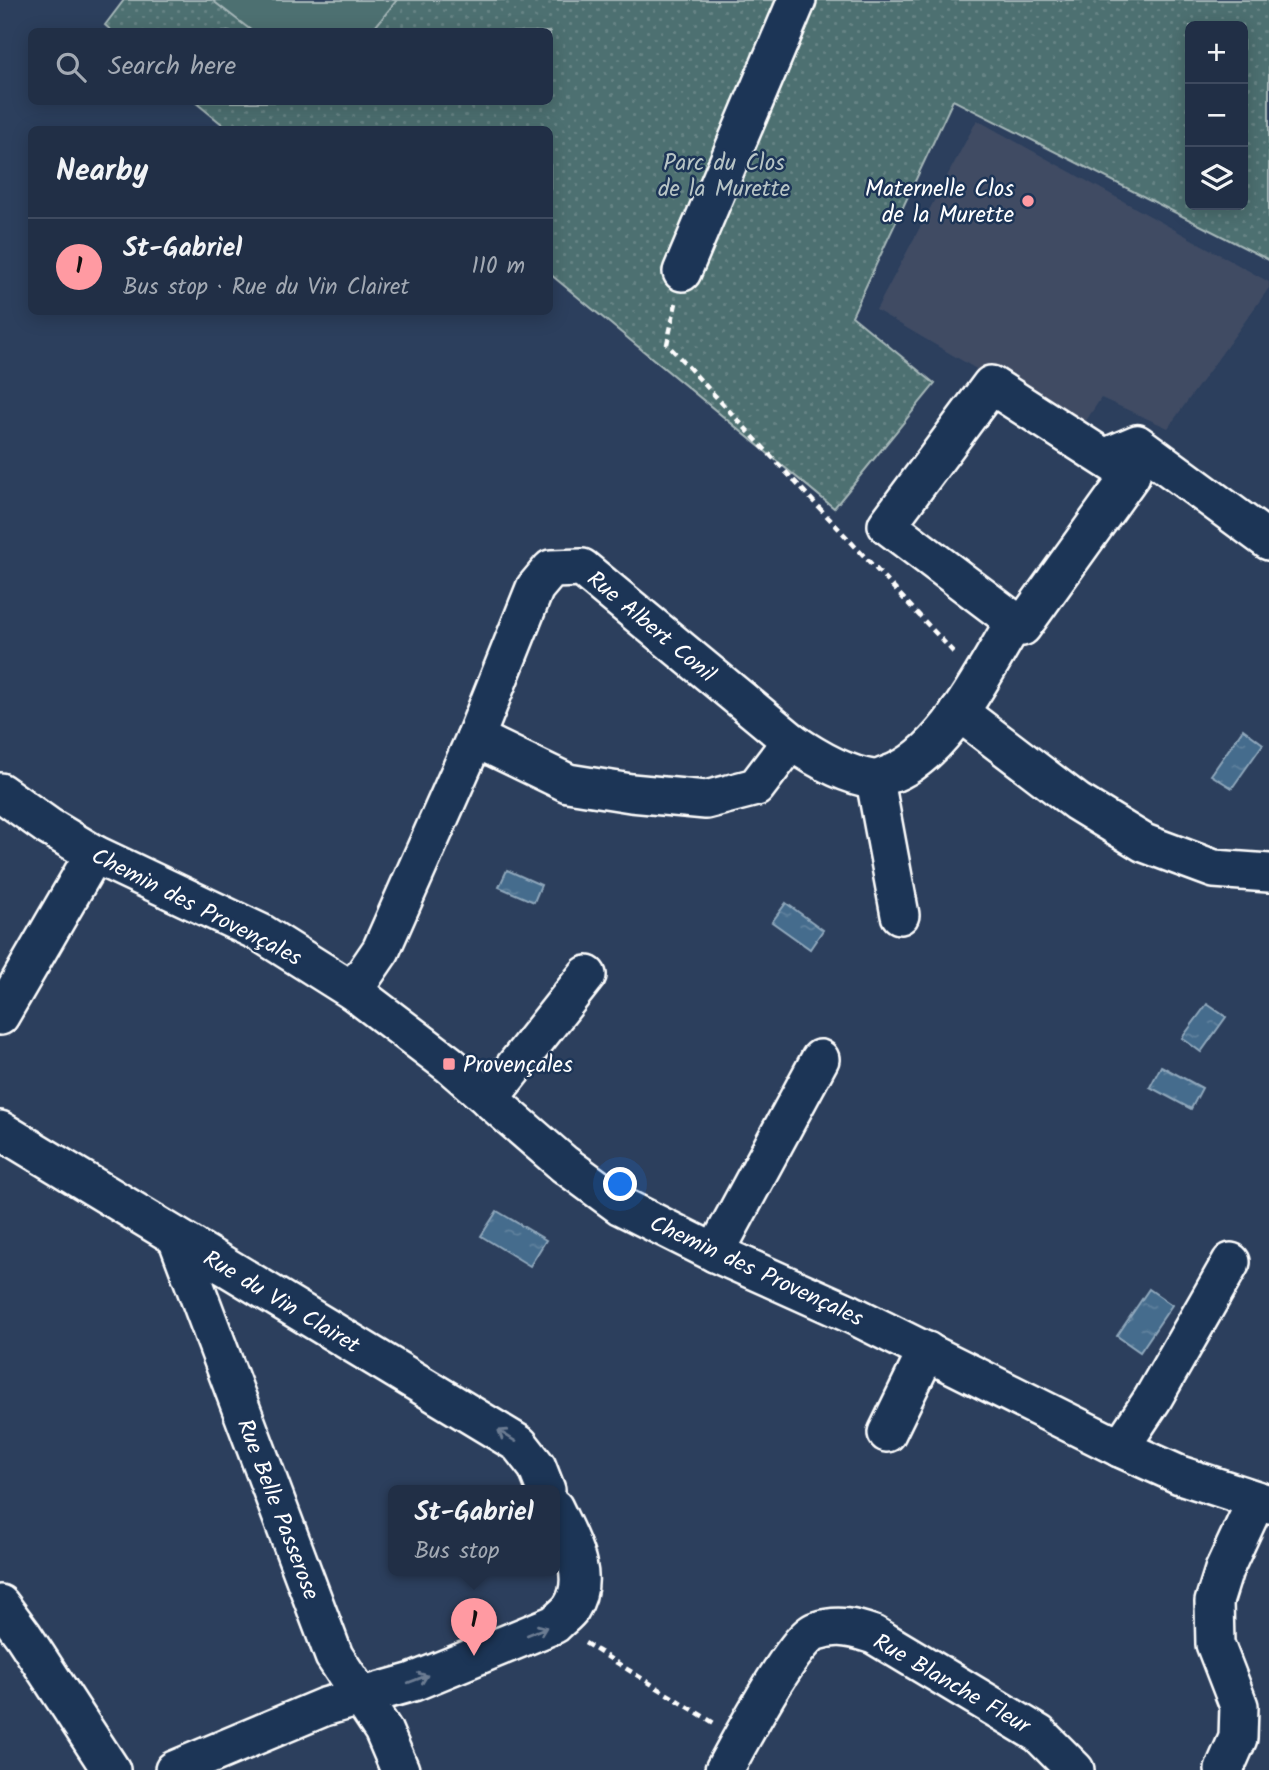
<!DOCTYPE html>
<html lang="en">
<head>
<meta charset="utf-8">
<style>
  body { margin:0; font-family:Kalam,sans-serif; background:#2d3b51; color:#f1f3f6 }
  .controls { position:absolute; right:21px; top:21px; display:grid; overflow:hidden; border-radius:10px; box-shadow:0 4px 18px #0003 }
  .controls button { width:63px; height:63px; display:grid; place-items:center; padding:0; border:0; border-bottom:2px solid #3e4a5f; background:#212f46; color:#f1f3f6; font:35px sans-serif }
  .you { position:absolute; left:621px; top:1185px; width:24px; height:24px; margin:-18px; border:5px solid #fff; border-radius:50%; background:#1a73e8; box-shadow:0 0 0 10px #1a73e833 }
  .badge { display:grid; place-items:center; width:46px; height:46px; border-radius:50%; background:#ff9aa2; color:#111; font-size:23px; font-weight:700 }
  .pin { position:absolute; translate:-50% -58px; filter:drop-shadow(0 2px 4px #0008) }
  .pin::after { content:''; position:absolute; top:37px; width:24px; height:21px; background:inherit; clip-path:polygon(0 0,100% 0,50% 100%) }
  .popup { position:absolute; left:388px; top:1485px; width:172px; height:91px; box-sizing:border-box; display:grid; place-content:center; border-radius:10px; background:#212f46; filter:drop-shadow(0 2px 5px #0005); font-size:23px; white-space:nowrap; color:#a2a9b3 }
  .popup b { font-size:26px; color:#f1f3f6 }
  .popup::after { content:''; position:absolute; left:50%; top:100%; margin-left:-14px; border:14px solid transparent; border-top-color:#212f46 }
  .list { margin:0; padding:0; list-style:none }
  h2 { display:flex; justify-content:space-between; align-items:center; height:91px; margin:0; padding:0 28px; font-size:30px }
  h2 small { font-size:23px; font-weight:400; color:#a2a9b3 }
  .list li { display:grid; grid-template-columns:46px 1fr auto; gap:21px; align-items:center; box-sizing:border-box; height:98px; padding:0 28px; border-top:2px solid #3e4a5f }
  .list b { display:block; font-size:26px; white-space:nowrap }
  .list p { margin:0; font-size:23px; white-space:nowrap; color:#a2a9b3 }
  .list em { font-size:23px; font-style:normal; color:#a2a9b3 }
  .icon { flex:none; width:38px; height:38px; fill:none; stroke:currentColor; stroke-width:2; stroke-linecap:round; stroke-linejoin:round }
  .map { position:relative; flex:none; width:1269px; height:1770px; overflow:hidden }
  .search { position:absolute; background:#212f46; box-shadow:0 4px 18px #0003; left:28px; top:28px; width:525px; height:77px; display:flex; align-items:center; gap:18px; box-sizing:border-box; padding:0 24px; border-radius:10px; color:#a2a9b3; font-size:26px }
  .panel { position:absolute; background:#212f46; box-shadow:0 4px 18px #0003; left:28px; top:126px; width:525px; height:189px; border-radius:10px }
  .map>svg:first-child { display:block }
  .built { fill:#3f4b64 }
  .grass { fill:url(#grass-dots); stroke:#a6b7b8; stroke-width:2; fill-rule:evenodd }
  .garden { fill:#4d6f71; stroke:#a6b7b8; stroke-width:2 }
  .water { fill:url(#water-ripples); stroke:#8fa7bb; stroke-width:2 }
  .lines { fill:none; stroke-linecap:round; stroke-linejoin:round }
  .minor-casing { stroke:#fff; stroke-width:42 }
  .path { stroke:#fff; stroke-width:4.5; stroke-dasharray:7 5; stroke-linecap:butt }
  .minor { stroke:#1d3557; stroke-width:37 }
  .oneway { stroke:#6c7c92 }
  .poi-dot { fill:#ff9aa2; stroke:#1d3557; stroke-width:2.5 }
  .labels { text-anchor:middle; stroke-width:5; stroke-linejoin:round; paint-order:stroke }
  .park-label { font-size:23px; fill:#b8c5c6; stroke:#1d3557 }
  .poi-label { font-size:23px; fill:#fff; stroke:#1d3557; text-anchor:end }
  .street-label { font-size:23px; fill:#fff; stroke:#1d3557 }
</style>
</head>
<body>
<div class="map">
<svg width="1269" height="1770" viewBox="0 0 1269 1770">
  <defs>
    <pattern id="grass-dots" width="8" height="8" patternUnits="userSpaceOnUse" patternTransform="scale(1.75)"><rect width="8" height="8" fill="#4d6f71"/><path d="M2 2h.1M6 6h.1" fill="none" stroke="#688586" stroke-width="1.8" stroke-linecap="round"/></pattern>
    <pattern id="water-ripples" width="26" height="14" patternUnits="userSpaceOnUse" patternTransform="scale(1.75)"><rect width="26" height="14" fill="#456c8d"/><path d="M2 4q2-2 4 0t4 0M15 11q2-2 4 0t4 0" fill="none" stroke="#61829e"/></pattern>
  </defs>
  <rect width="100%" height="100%" fill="#2c3f5d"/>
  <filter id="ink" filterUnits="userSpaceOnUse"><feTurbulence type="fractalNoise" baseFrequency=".0143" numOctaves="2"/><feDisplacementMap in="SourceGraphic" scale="14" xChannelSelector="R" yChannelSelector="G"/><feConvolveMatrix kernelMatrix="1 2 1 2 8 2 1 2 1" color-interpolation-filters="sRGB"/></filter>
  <g filter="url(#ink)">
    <!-- built -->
    <polygon class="built" points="977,120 1269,282 1269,288 1168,428 1101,398 1080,430 876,310"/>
    <!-- grass -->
    <path class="grass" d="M 124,0 L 1269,0 L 1269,260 L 953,100 L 852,316 L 935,384 L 834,508 L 550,274 L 550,130 L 228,129 L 195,102 L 550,102 L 550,32 L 113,32 L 105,25 ZM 1190,26 L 1243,26 L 1243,205 L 1190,205 Z"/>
    <!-- garden -->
    <polygon class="garden" points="212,0 397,0 372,31 252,31"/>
    <!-- water -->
    <g class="water">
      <polygon points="1243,729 1263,744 1232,788 1211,775"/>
      <polygon points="507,870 541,885 534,902 499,887"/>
      <polygon points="786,903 823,930 810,949 772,922"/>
      <polygon points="1207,1004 1226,1017 1201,1052 1182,1038"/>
      <polygon points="1161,1066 1202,1088 1191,1109 1150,1087"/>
      <polygon points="497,1211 546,1240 530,1266 481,1236"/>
      <polygon points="1149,1289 1172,1305 1140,1352 1117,1336"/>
    </g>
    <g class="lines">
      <defs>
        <g id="minor">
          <polyline points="682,272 797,0"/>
          <polygon points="991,385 1131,475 1022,627 887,525"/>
          <polyline points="1106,457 1137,444 1269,541"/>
          <polyline points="959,712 1077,802 1144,843 1214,869 1269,873"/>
          <path d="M 475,738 L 535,588 L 551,569 L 582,568 L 791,741 C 814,757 844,775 873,779 C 878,780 883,777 888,775 C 945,756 984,671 1015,621"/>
          <polyline points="875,780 900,915"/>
          <polyline points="0,792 49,827 94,854 261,933 353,991 449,1064 564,1164 621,1206 715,1253 851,1314 1120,1448 1180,1475 1269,1504"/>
          <polyline points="353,991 381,950 475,738 568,783 631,793 706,800 756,787 791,741"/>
          <polyline points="0,1016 94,854"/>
          <polyline points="489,1099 587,975"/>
          <polyline points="0,1130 519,1444 537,1467 546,1490"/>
          <polyline points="177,1238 334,1656 383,1730 400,1770"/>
          <polyline points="715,1253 820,1059"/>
          <polyline points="887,1433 927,1351"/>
          <polyline points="1120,1448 1152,1400 1231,1262"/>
          <polyline points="0,1604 23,1635 111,1770"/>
          <path d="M 174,1770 L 324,1707 L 413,1682 L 555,1624 C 559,1619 567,1614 571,1608 C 592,1576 568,1538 554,1508"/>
          <path d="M 724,1770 C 738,1745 794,1638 816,1631 C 838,1624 854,1628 874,1635 L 1039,1734 L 1075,1770"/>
          <polyline points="1224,1770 1238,1738 1239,1706 1215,1644 1214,1602 1224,1570 1256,1501"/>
        </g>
      </defs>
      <!-- minor casing -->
      <use href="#minor" class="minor-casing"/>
      <!-- path -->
      <g class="path">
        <polyline points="676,303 667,344 957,656"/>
        <polyline points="585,1643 714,1723"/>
      </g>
      <!-- minor -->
      <use href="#minor" class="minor"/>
    </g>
    <!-- one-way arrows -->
    <defs><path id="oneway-shaft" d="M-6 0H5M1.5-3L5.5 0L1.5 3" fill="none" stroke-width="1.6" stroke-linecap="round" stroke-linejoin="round" transform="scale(1.75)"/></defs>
    <g class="oneway">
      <use href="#oneway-shaft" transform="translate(507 1436) rotate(-148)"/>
      <use href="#oneway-shaft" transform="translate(537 1631) rotate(-22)"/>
      <use href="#oneway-shaft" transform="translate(418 1679) rotate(-21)"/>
    </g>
  </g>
  <!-- markers -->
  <g class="poi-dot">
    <circle cx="1028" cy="201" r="7"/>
    <rect x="442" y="1057" width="14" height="14" rx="3.5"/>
  </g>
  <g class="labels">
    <!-- park labels -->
    <g class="park-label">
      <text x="724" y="170">Parc du Clos<tspan x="724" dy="26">de la Murette</tspan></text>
    </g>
    <!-- poi labels -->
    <g class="poi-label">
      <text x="1014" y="196">Maternelle Clos<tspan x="1014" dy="26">de la Murette</tspan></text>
      <text x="463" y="1072" text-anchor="start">Provençales</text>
    </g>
    <!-- street labels -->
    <g class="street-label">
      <text transform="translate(652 626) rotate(40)" y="8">Rue Albert Conil</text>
      <text transform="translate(197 906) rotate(27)" y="8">Chemin des Provençales</text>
      <text transform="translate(757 1270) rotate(25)" y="8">Chemin des Provençales</text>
      <text transform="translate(282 1301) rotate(31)" y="8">Rue du Vin Clairet</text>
      <text transform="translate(279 1509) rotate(69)" y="8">Rue Belle Passerose</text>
      <text transform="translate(952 1683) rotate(30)" y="8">Rue Blanche Fleur</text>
    </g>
  </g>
</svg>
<div class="controls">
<button>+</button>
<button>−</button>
<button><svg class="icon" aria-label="layers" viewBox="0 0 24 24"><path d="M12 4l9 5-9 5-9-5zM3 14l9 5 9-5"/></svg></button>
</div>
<div class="you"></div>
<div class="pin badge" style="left:474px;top:1656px">1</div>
<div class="popup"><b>St-Gabriel</b>Bus stop</div>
<div class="search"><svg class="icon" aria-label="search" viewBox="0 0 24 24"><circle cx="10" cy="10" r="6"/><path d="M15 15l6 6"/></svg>Search here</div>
<section class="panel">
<h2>Nearby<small></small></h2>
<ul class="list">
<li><span class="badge">1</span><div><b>St-Gabriel</b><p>Bus stop · Rue du Vin Clairet</p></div><em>110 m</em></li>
</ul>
</section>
</div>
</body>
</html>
